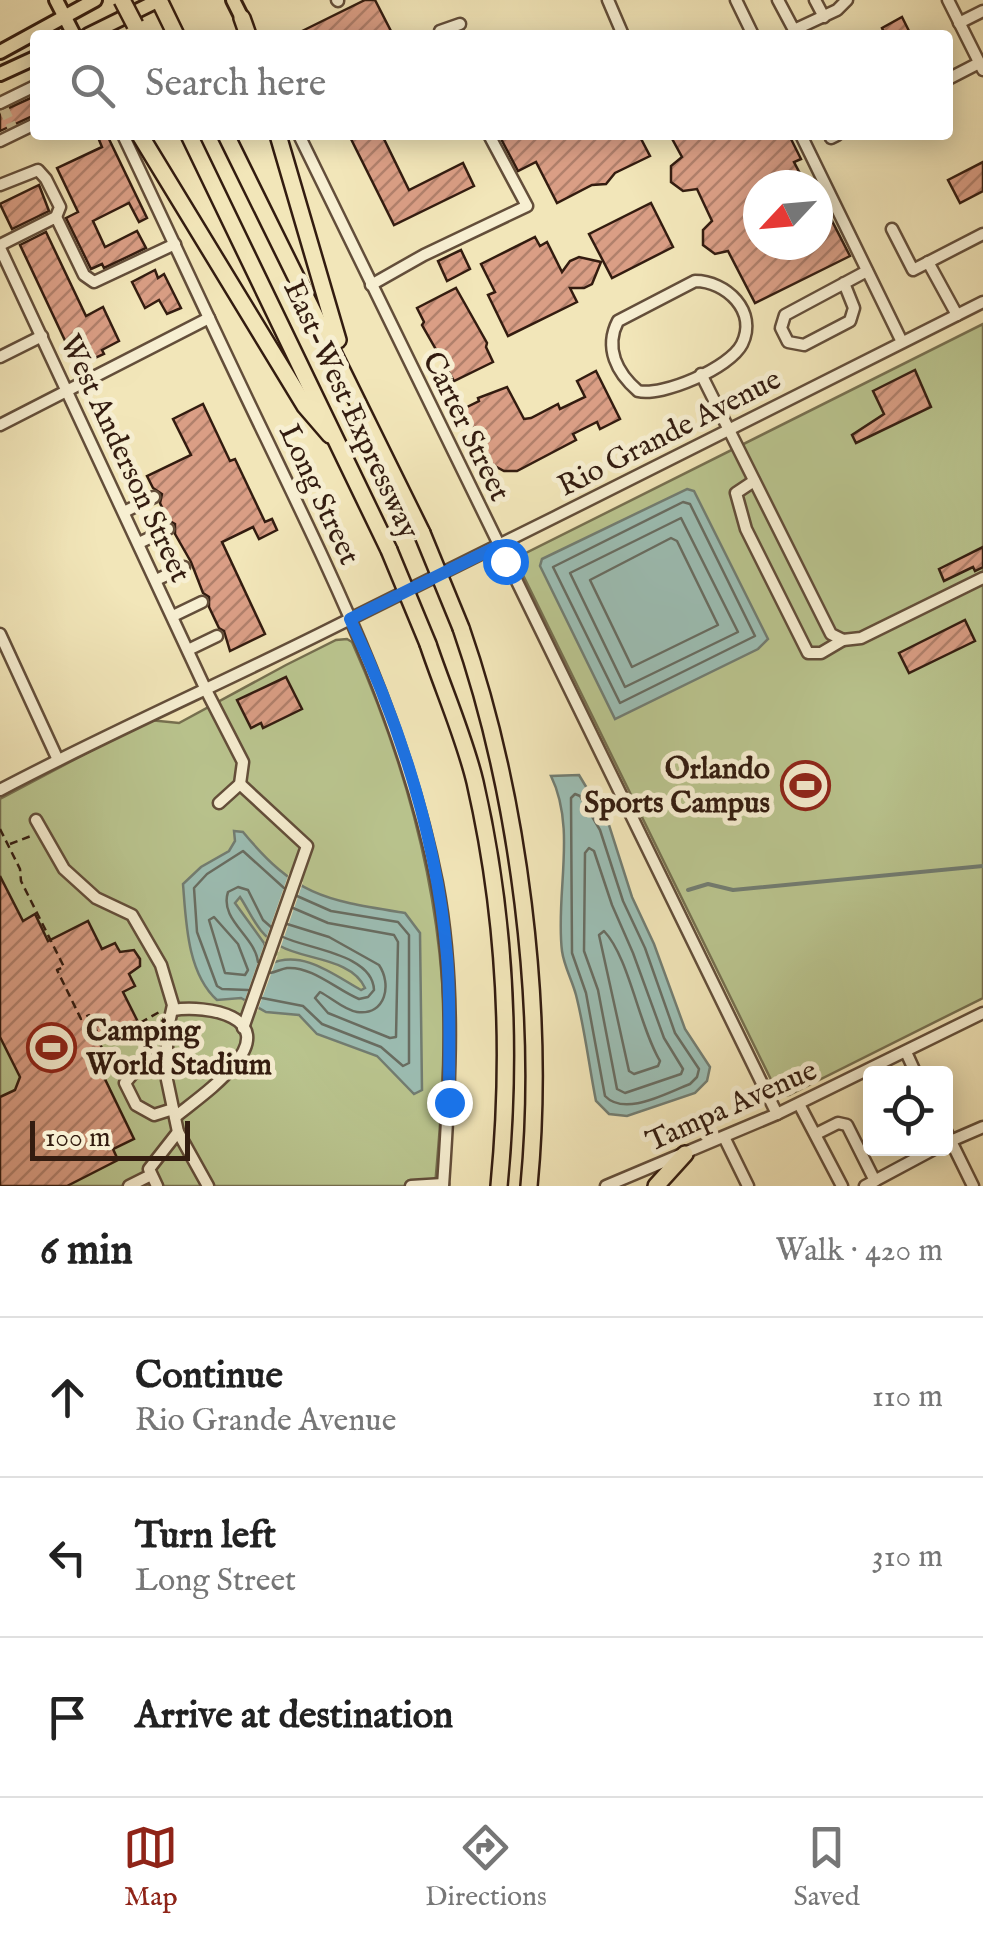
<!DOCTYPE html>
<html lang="en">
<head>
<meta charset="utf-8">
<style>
  body { margin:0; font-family:"IM FELL English",serif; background:#f6f6f6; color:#222 }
  .controls { position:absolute; right:30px; bottom:30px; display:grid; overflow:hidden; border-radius:10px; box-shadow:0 5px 25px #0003 }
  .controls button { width:90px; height:90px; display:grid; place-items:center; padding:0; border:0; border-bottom:2px solid #e0e0e0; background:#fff; color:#222; font:50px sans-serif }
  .compass { position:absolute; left:743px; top:170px; width:90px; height:90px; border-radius:50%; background:#fff; box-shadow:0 5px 25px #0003; rotate:244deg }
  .scale { position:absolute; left:30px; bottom:25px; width:160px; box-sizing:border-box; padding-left:10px; border:5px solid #331c10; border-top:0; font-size:28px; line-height:35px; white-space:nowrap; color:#331c10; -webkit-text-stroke:8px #f7efd2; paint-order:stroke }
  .stop { position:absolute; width:30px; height:30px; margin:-22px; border:8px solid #1a73e8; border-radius:50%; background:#fff }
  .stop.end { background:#1a73e8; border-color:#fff; box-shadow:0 2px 10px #0008 }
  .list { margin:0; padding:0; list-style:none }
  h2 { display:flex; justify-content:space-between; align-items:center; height:130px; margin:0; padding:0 40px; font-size:42px }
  h2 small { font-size:32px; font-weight:400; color:#767676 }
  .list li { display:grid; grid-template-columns:65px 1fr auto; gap:30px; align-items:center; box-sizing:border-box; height:160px; padding:0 40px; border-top:2px solid #e0e0e0 }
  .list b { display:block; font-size:38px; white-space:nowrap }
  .list p { margin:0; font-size:32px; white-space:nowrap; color:#767676 }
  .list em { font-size:32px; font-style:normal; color:#767676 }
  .icon { flex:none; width:55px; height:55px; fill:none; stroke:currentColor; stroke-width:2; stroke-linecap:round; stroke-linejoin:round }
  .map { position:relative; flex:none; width:983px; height:1186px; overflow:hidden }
  .search { position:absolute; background:#fff; box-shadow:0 5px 25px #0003; left:30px; right:30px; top:30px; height:110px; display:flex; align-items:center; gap:25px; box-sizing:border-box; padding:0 35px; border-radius:10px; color:#767676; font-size:38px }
  .sheet { height:610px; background:#fff }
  nav { display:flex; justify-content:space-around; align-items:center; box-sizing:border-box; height:140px; border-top:2px solid #e0e0e0; background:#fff; font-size:28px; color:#767676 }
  nav a { display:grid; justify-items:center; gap:5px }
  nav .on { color:#8f2418 }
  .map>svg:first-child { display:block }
  .park { fill:#bac58f; stroke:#767050; stroke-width:2.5 }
  .water { fill:#9cbeb4; stroke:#727d72; stroke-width:2.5; fill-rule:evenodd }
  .pier { fill:#f2e6b9 }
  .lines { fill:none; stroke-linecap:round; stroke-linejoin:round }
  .shore { stroke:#686d62; stroke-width:2.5 }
  .stream { stroke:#727d72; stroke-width:4 }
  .building { fill:url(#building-hatch); stroke:#331c10; stroke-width:2.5 }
  .minor-tunnel { stroke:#ccbe97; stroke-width:10; stroke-dasharray:10 5; stroke-linecap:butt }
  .minor-casing { stroke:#634e3a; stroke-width:15 }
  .major-casing { stroke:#331c10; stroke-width:18 }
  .highway-casing { stroke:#331c10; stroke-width:20 }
  .path { stroke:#331c10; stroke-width:2.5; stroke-dasharray:8 5; stroke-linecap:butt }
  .minor { stroke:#f7efd2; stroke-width:10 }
  .major { stroke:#f2e6b9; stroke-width:12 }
  .highway { stroke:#f2e6b9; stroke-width:15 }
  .highway-bridge-casing { stroke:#331c10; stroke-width:20; stroke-linecap:butt }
  .highway-bridge { stroke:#f2e6b9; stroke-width:15 }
  .route { stroke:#1a73e8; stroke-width:12 }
  .labels { text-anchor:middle; stroke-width:10; stroke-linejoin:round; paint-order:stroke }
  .street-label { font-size:30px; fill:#331c10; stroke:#f7efd2 }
  .poi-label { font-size:30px; font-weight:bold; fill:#331c10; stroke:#f7efd2; text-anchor:end }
</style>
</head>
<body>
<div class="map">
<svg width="983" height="1186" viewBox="0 0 983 1186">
  <defs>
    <pattern id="building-hatch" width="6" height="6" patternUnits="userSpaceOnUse" patternTransform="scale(2.5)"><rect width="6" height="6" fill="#da9e85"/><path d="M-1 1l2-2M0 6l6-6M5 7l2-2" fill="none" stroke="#b1806b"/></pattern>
  </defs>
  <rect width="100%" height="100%" fill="#f2e6b9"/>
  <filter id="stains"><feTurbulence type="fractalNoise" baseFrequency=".002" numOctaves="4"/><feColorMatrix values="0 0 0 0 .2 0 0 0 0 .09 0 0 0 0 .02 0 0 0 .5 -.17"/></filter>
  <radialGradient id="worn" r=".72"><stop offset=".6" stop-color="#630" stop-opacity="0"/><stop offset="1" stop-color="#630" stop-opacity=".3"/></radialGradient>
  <!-- park -->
  <g class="park">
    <polygon points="983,324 983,998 789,1095 779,1096 521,571 518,557"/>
    <path d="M 347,639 L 352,642 C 400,750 433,862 442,980 C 447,1049 441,1118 435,1186 L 0,1186 L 0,799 L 149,720 L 179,723 L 286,665 L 336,640 Z"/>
  </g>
  <!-- water -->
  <g class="water">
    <polygon points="687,489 694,491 768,639 758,649 615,719 540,566 542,559"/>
    <path d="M 579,775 L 609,825 L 632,897 L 654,944 L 685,1029 L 710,1067 L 707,1081 L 695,1093 L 627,1116 L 609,1114 L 596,1101 C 589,1066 585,1030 576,995 C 572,980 564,966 562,951 C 555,895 577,829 551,776 Z"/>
    <path d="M 234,831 L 243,832 C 297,897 325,900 405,913 L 420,933 L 422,1090 L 414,1094 L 377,1056 L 317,1034 L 299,1015 L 266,1012 L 241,998 L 217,1000 C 187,973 186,921 183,884 L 201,867 L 229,851 L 235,841 ZM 240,897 C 252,915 258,935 280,946 C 304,960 352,958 365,988 L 361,990 C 334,975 302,949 270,964 L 264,943 L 235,903 Z"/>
  </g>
  <!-- pier -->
  <polygon class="pier" points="289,873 303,882 279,952 270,946 273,958 278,955 257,1012 243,1005"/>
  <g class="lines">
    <!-- shore -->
    <g class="shore">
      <polygon points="683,502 690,504 755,636 620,703 553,567"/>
      <polygon points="681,518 738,632 625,687 570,573"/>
      <polygon points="671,538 677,541 718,625 632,667 590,580"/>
      <path d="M 575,794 L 580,796 L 600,830 L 623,901 L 645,948 L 675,1033 L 699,1069 L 697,1077 L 690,1084 C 666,1093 625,1117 605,1096 L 586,993 L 572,953 L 571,798 Z"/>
      <polygon points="589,848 594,851 612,905 633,953 664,1038 683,1069 681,1074 625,1093 617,1089 598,990 584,951 585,853"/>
      <polygon points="214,917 238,944 248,970 245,975 225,973 209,920"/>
      <path d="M 287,924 L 329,937 L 379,965 C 392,984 386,1016 357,1012 C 344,1010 332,998 320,992 L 315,998 L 328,1013 L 390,1038 L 396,1037 L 398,942 L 394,935 L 328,923 L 293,908"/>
      <path d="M 604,931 C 629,957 639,1026 660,1061 L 658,1066 L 634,1074 L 629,1071 L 599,935 Z"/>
      <path d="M 258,962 C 255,936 219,920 228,892 L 238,887 L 248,890 L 263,920 L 271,927"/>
      <path d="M 270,973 C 276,972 281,969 287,968 C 312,966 337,990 359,999 L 368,997 L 374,990 C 373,954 307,949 283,937"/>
      <polyline points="248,990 222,989 217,986 197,932 194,888 207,874 243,851 284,888"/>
      <polyline points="262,998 303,1006 322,1024 381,1047 403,1066 409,1063 409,935 398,922 331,911 297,896"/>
    </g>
    <!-- stream -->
    <polyline class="stream" points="688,890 708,884 733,890 983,866"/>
  </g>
  <!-- building -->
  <g class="building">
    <polygon points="365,0 375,0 393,35 294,35"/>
    <polygon points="902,17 911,35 885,35 882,28"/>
    <polygon points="35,96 35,115 0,131 0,112"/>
    <polygon points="97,135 107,135 147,218 139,222 129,203 93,221 105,247 137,231 146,248 104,268 102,264 91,269 66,218 78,212 57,168 102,147"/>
    <polygon points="349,135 382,135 409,190 463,163 474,186 394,225"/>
    <polygon points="499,135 639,135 650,156 615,173 606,184 592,185 557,203 536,162 518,171"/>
    <polygon points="670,135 789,135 801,159 794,162 806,185 758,185 758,245 818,245 818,224 830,217 850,256 755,303 728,251 715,254 703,245 703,230 712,221 697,189 683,191 671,182 671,166 682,157"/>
    <polygon points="983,162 983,191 960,203 948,180"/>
    <polygon points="39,185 49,211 12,229 0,204"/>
    <polygon points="651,203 673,247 612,278 589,234"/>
    <polygon points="46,232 86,316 103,307 119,341 102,350 104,354 77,366 20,245"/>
    <polygon points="535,237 540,246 547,242 562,272 570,261 579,257 601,262 592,284 584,288 570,288 577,302 508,336 488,295 495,292 481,264"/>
    <polygon points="461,250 470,269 447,281 438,261"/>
    <polygon points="155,270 158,278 164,274 181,308 167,314 159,300 145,308 132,282"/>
    <polygon points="456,288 487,343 486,347 493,362 454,381 422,325 424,322 417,308"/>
    <polygon points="915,370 931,407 856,443 852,435 884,414 873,391"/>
    <polygon points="596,371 620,419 600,429 597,422 573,434 576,440 517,471 504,471 493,465 463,409 479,401 478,398 507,387 524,419 531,418 558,404 560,409 585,397 577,381"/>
    <polygon points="203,404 230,461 235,459 265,522 272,519 277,530 259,539 253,527 222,542 265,634 230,651 224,631 219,628 209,607 209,597 203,593 191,562 175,534 175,524 168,520 160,503 162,494 153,488 147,476 191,455 173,419"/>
    <polygon points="983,547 983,567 975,571 973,567 944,581 939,569"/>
    <polygon points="965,620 975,641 909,673 899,653"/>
    <polygon points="286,677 302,709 263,728 261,723 251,728 237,700"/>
    <polygon points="0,876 23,921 35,914 48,941 88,921 102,949 115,943 120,952 134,950 140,959 140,966 129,974 135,986 123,992 139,1024 100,1044 113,1070 103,1075 134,1139 113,1149 118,1160 67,1186 0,1186 0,1097 15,1090 20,1077 0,1037"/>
  </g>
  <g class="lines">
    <!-- minor-tunnel -->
    <polyline class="minor-tunnel" points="4,109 13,129"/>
    <defs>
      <g id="minor">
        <polyline points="337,0 338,1"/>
        <polyline points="608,0 623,35"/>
        <polyline points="736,0 753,35"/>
        <polyline points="778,0 794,30 837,10 847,0"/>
        <polyline points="815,0 824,17"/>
        <polyline points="948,0 983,70"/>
        <polyline points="959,23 983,11"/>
        <polyline points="442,35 440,31 460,24"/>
        <polyline points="948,79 979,63"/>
        <polyline points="0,103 35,86"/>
        <path d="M 123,135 C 171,236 217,337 266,438 C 335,582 406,725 437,883 C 456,983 450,1085 443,1186"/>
        <polyline points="299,135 777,1114"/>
        <polyline points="801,135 902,342"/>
        <polyline points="831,138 837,135"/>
        <polyline points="0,141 35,124"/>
        <polyline points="0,185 38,170 46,179 60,207 56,217"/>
        <polyline points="892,229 913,270 983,234"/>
        <polyline points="0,245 56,217 84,275 94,282 175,244"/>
        <polyline points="0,248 206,690 243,762 240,784 219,803"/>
        <polyline points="928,262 957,315"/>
        <path d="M 695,281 C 726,281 758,311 742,344 C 730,368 662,397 638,391 C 617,373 604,348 618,321 Z"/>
        <polyline points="844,283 854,308 850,321 804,345 788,342 781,328 785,315 867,271"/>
        <polyline points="371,285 424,255 527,206 489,135"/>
        <polyline points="0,357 42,336"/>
        <polyline points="701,374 831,634 843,640 861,638 983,578"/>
        <polyline points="0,425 209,318"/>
        <polyline points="754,481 736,493 746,529 808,653 821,653 843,640"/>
        <polyline points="124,512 154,497"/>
        <polyline points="139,543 168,529"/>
        <polyline points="156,580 184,567"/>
        <polyline points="173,616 202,602"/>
        <polyline points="0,634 58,760"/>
        <polyline points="188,650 217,636"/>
        <polyline points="240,784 307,846 243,1028"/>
        <path d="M 0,790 C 112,731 227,681 340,624 C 555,518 769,409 983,302"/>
        <polyline points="36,820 64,869 96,898 132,915 161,965 173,1005 167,1032 167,1080 178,1132"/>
        <path d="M 173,1010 C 207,1005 276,1016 234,1065 C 218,1085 195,1101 175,1117"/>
        <polyline points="906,1052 916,1074"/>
        <polyline points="167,1054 142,1063 125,1083 136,1105 154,1115 173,1109"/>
        <polyline points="799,1104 842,1186"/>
        <polyline points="946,1131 973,1186"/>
        <polyline points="816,1134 838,1123 847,1125 875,1181"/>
        <polyline points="724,1137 748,1186"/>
        <polyline points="946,1143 983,1127"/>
        <polyline points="129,1186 151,1175"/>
        <polyline points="157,1186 149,1169 178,1132 208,1186"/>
        <polyline points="411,1186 443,1184"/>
        <polyline points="606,1186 777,1114 983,1013"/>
        <polyline points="865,1186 936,1148"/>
      </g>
      <g id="major">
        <polyline points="56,0 74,35"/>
        <polyline points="233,0 242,18"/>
        <polyline points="88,35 159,0"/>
        <polyline points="0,52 95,0"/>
        <polyline points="0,74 35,58"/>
      </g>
      <g id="highway">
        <polyline points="159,0 176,35"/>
        <polyline points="242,18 248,35"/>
        <polyline points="140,135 305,406 330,435"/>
        <polyline points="189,135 389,550"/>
        <polyline points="226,135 422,533"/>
        <polyline points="278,135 338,340"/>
        <path d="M 461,628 C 519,795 546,1010 529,1186"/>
        <path d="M 428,644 C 443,689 464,736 475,782 C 505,913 512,1052 499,1186"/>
        <polyline points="656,1186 685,1154"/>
      </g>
    </defs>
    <!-- minor casing -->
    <use href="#minor" class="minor-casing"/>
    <!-- major casing -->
    <use href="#major" class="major-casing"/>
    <!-- highway casing -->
    <use href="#highway" class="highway-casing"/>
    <!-- path -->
    <g class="path">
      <polyline points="0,829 20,869 21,881 64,967 57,970 81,1019 89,1015 103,1044 161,1011"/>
      <polyline points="10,844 31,836"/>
    </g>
    <!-- minor -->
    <use href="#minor" class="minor"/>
    <!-- major -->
    <use href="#major" class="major"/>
    <!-- highway -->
    <use href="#highway" class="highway"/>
    <defs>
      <g id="highway-bridge">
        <polyline points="122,0 135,25"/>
        <polyline points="422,533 461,628"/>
        <polyline points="389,550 428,644"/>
      </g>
    </defs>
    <!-- highway-bridge casing -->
    <use href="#highway-bridge" class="highway-bridge-casing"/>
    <!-- highway-bridge -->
    <use href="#highway-bridge" class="highway-bridge"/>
  </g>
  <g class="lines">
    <!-- route -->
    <path class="route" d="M 449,1102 C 449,1053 451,1004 447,956 C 437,840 400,724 350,619 L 498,546 L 505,561"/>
  </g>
  <!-- icons -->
  <defs>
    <symbol id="stadium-ring" viewBox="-11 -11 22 22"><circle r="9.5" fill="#f7efd2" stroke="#8f2418" stroke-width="1.5"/><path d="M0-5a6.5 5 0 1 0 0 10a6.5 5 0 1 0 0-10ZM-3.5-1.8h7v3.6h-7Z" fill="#8f2418"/></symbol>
  </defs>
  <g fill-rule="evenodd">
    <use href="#stadium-ring" x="778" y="758" width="55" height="55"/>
    <use href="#stadium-ring" x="24" y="1020" width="55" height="55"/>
  </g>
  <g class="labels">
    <!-- street labels -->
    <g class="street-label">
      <text transform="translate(352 409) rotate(65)" y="10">East-West Expressway</text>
      <text transform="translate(467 426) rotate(64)" y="10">Carter Street</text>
      <text transform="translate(669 432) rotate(-27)" y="10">Rio Grande Avenue</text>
      <text transform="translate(126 458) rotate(65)" y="10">West Anderson Street</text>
      <text transform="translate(320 494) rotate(65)" y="10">Long Street</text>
      <text transform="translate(731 1105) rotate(-24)" y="10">Tampa Avenue</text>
    </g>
    <!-- poi labels -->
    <g class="poi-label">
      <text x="770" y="778">Orlando<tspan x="770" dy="34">Sports Campus</tspan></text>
      <text x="86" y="1040" text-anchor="start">Camping<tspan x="86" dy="34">World Stadium</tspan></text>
    </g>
  </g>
  <rect width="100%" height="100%" filter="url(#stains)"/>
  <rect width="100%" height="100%" fill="url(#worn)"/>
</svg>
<div class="controls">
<button><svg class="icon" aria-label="locate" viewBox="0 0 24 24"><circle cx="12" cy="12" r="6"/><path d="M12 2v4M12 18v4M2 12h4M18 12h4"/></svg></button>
</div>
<svg class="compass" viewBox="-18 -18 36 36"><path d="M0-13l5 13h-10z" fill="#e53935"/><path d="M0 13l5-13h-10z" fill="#767676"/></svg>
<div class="scale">100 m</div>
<div class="stop" style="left:505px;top:561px"></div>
<div class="stop end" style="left:449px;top:1102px"></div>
<div class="search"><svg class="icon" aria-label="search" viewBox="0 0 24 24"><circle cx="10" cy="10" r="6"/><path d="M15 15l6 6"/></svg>Search here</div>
</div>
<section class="sheet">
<h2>6 min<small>Walk · 420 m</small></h2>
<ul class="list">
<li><svg class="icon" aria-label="ahead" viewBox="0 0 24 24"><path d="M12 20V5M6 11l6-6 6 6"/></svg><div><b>Continue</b><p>Rio Grande Avenue</p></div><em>110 m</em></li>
<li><svg class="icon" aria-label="left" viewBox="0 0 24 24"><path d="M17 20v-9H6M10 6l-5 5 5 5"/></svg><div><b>Turn left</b><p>Long Street</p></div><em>310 m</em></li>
<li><svg class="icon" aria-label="arrive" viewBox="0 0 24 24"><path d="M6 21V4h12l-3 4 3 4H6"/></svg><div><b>Arrive at destination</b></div></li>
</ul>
</section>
<nav>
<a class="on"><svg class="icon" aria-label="map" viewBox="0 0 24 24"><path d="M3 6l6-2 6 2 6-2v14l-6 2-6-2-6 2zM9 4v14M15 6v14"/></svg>Map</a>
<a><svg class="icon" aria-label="directions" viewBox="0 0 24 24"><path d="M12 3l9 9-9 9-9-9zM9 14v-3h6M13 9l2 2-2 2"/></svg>Directions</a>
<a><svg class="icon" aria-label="saved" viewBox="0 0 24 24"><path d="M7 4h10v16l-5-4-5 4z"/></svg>Saved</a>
</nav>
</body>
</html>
